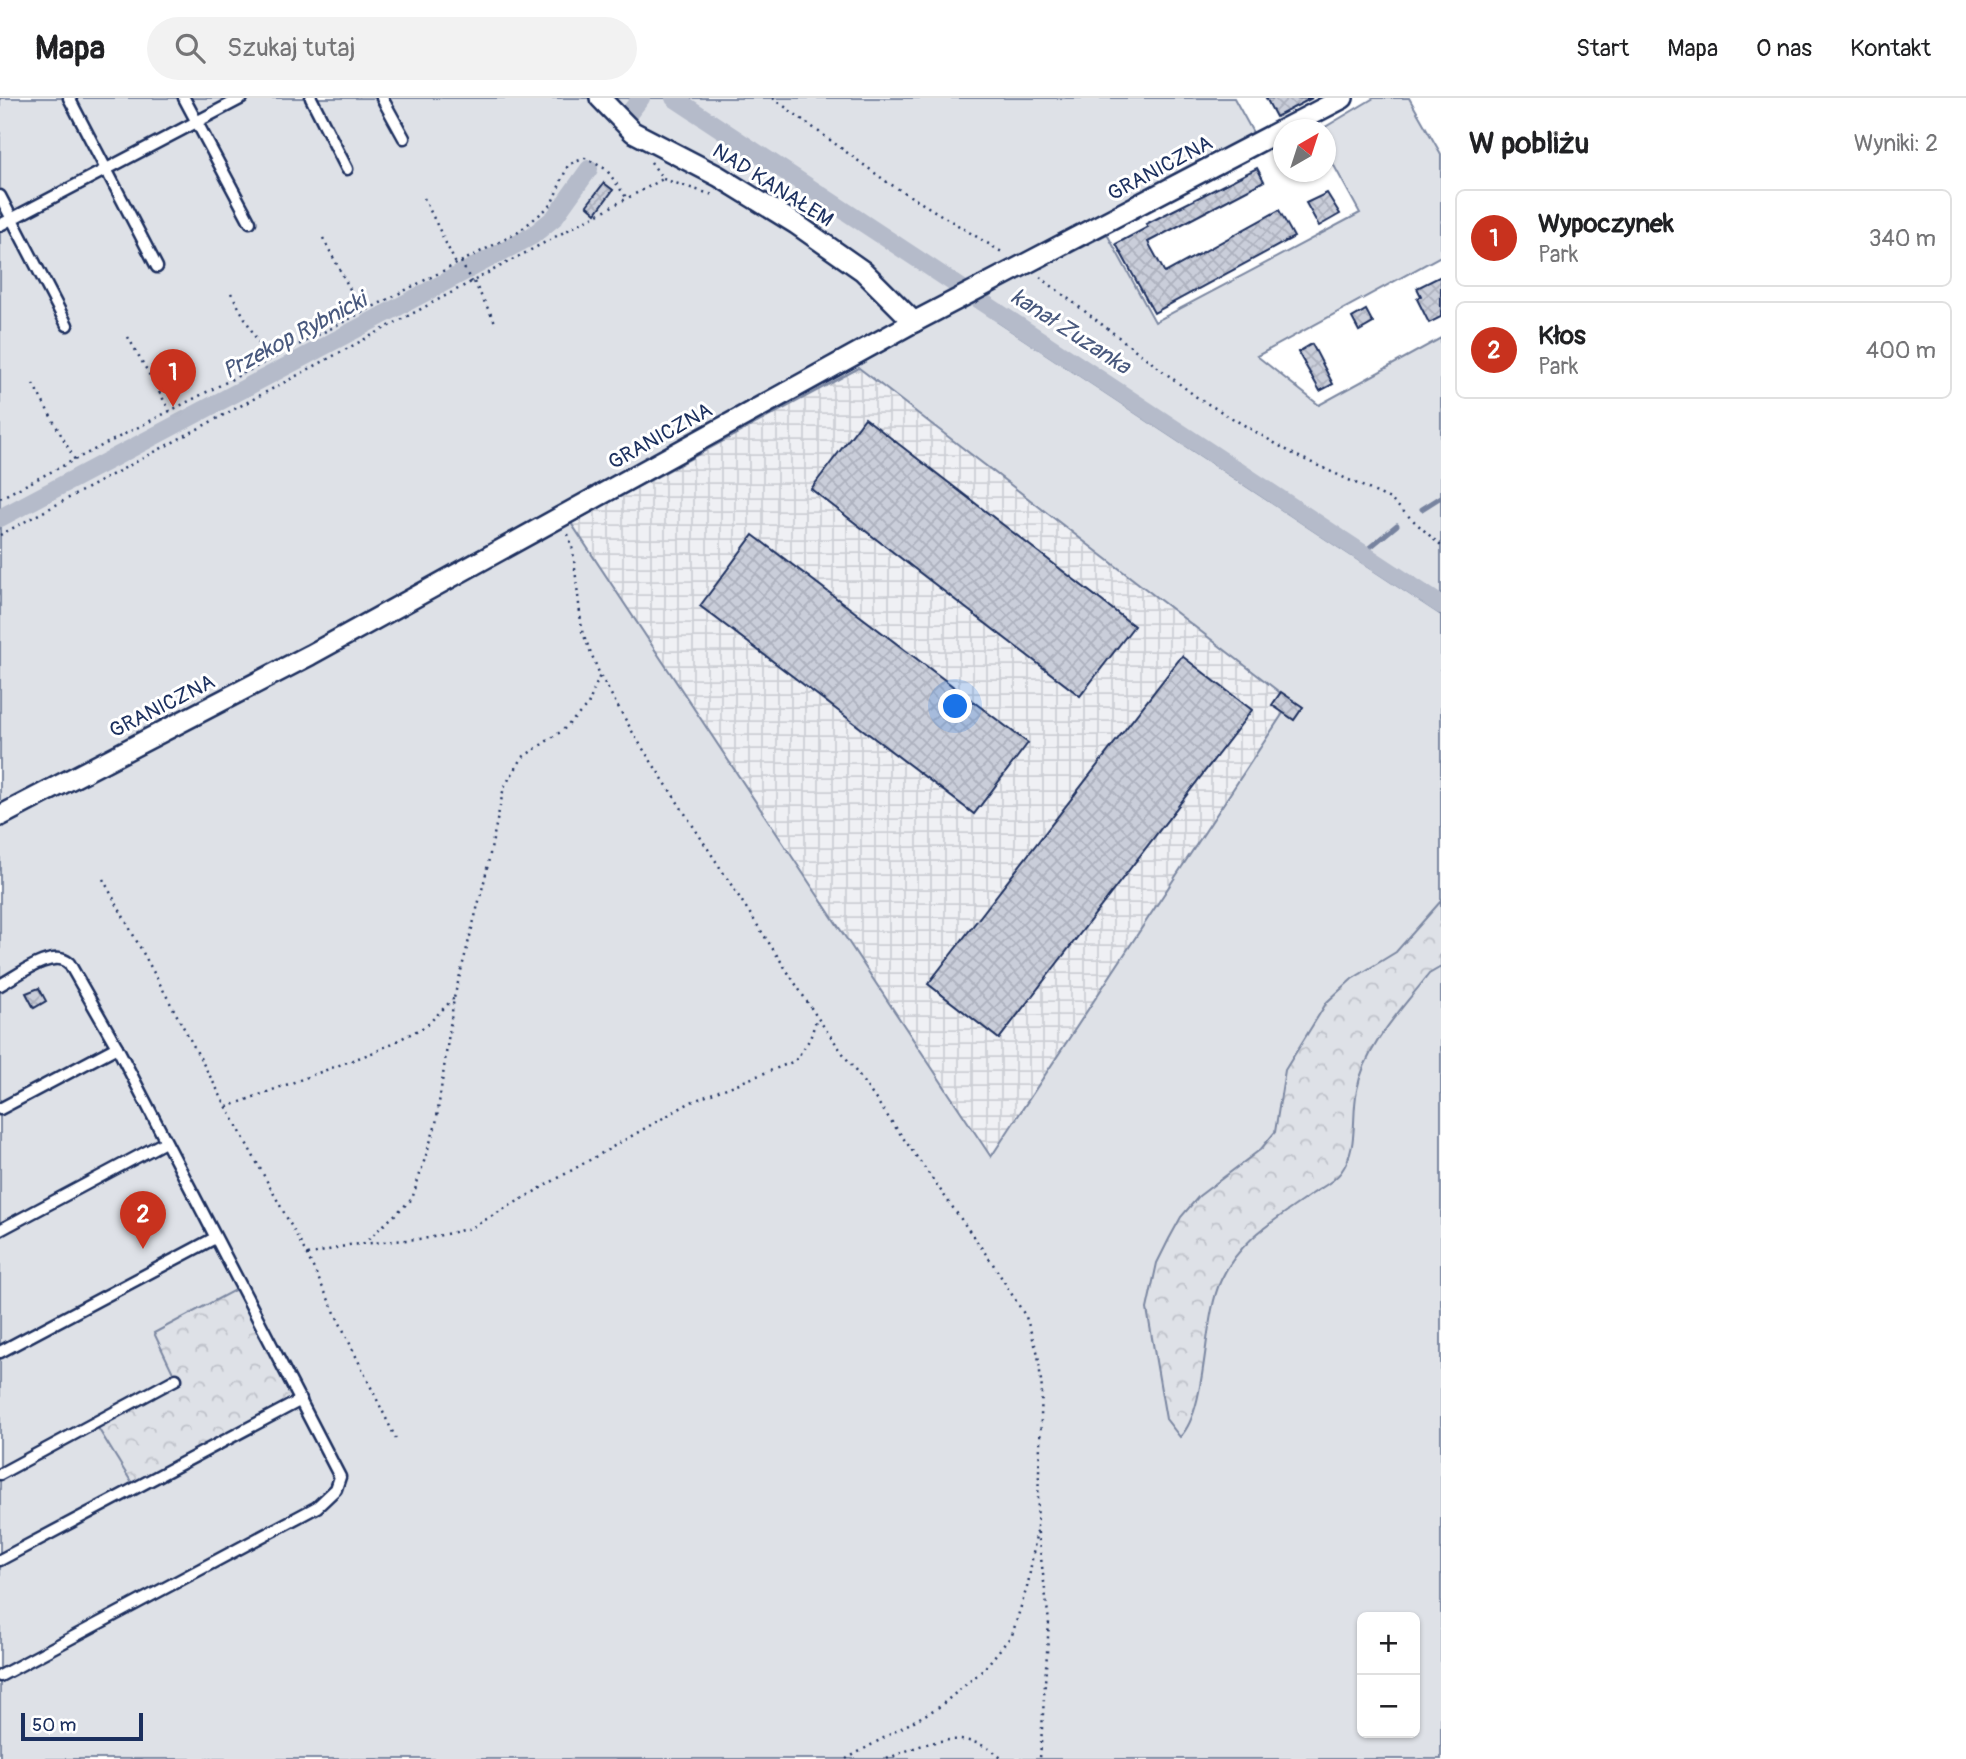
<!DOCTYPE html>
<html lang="pl">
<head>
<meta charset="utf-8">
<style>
  body { margin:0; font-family:Pangolin,sans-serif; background:#f2f2f2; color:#202124 }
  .controls { position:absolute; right:21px; bottom:21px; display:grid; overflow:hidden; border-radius:10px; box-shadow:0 2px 5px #0004 }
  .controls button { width:63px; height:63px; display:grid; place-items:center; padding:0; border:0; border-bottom:2px solid #e0e0e0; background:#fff; color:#202124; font:35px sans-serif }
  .compass { position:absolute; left:1273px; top:21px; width:63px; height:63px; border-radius:50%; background:#fff; box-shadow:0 2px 5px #0004; rotate:39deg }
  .scale { position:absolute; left:21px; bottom:18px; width:122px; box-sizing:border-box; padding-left:7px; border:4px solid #1b2f5e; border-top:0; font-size:19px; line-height:24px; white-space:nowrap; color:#1b2f5e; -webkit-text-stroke:5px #fff; paint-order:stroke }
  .you { position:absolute; left:956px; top:609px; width:24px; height:24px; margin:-18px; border:5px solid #fff; border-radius:50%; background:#1a73e8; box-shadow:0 0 0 10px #1a73e833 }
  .badge { display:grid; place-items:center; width:46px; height:46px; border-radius:50%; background:#c8321e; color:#fff; font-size:23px; font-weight:700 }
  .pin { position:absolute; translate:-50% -58px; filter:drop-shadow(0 2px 4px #0008) }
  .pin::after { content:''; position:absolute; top:37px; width:24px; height:21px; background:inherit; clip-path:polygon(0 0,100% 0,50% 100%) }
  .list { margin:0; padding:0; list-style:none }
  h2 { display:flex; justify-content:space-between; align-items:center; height:91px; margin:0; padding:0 28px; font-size:30px }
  h2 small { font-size:23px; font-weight:400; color:#757577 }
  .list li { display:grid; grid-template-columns:46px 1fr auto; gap:21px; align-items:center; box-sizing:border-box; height:98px; margin:0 14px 14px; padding:0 14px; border:2px solid #e0e0e0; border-radius:10px }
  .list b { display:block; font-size:26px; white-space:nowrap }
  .list p { margin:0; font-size:23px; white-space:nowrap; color:#757577 }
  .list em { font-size:23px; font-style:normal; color:#757577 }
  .icon { flex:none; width:38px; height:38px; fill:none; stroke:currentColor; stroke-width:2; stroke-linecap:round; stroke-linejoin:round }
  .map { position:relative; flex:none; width:1441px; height:1661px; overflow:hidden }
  header { display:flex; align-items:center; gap:42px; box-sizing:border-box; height:98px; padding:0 35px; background:#fff; border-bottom:2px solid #e0e0e0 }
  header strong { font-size:33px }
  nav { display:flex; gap:38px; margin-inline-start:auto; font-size:24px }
  .search { width:490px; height:63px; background:#f2f2f2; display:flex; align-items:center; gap:18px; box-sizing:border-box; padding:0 24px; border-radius:38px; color:#757577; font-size:26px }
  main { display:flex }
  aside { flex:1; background:#fff }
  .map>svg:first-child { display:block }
  .industrial { fill:url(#industrial-grid) }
  .green { fill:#dee1e7; stroke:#7c88a2; stroke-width:2; fill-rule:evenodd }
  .forest { fill:url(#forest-crowns); stroke:#7c88a2; stroke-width:2 }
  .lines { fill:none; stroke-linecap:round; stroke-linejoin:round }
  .stream { stroke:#77839f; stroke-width:5 }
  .canal { stroke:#b5bbca; stroke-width:18 }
  .building { fill:url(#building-cross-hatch); stroke:#1b2f5e; stroke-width:2 }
  .service-casing { stroke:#1b2f5e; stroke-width:15 }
  .minor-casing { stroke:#1b2f5e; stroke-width:24 }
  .path { stroke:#1b2f5e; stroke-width:2.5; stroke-dasharray:2 5; stroke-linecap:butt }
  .service { stroke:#fff; stroke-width:10 }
  .minor { stroke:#fff; stroke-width:19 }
  .labels { text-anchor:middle; stroke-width:6; stroke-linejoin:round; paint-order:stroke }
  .street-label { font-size:21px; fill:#1b2f5e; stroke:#fff }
  .water-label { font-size:23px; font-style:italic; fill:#49597e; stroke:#fff }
</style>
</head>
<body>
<header>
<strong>Mapa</strong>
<div class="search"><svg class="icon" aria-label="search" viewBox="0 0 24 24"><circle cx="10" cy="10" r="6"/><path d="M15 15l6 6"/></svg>Szukaj tutaj</div>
<nav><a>Start</a><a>Mapa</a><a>O nas</a><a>Kontakt</a></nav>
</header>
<main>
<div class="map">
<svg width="1441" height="1661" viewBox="0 0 1441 1661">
  <defs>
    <pattern id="industrial-grid" width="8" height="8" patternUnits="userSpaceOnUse" patternTransform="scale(1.75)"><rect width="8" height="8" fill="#eff0f4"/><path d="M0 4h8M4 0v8" fill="none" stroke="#ccced4"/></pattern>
    <pattern id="forest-crowns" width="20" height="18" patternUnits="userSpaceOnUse" patternTransform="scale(1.75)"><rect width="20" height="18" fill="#dee1e7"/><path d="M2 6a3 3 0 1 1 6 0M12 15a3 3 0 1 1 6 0" fill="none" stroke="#bec1c9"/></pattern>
    <pattern id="building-cross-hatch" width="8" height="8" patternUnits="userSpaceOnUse" patternTransform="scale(1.75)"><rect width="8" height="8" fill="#caceda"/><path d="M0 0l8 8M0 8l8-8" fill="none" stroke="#adb1be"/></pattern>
  </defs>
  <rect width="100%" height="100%" fill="#fff"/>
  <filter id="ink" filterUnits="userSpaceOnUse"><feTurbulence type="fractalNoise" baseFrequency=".0143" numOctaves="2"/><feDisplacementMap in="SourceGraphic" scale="14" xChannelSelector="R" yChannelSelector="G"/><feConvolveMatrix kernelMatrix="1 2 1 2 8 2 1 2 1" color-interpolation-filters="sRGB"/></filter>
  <g filter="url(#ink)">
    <!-- industrial -->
    <polygon class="industrial" points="858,270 1291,603 991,1060 571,424"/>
    <!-- green -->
    <path class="green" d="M 0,0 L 1234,0 L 1256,40 L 1027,157 L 1042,170 L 1107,136 L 1155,224 L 1360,115 L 1326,53 L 1325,32 L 1322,31 L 1374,0 L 1409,0 L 1441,56 L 1441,158 L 1257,258 L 1319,307 L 1441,240 L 1441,501 L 1010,218 L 998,224 L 1441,517 L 1441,1661 L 0,1661 ZM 859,270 L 1291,603 L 991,1059 L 571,425 ZM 1362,1519 L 1415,1519 L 1415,1635 L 1362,1635 Z"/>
    <!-- forest -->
    <g class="forest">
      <path d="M 1441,803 L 1441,869 L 1429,876 C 1402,911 1365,948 1357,992 C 1351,1021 1359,1049 1341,1074 C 1335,1083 1321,1090 1312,1096 C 1277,1121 1240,1141 1221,1182 C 1202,1221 1208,1311 1180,1339 L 1166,1321 L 1147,1211 L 1157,1165 L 1169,1141 L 1181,1119 L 1199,1098 L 1261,1051 L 1275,1034 L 1285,972 L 1327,904 L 1352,881 L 1396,854 Z"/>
      <polygon points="240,1189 301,1302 135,1390 95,1325 176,1281 154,1235"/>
    </g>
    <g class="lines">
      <!-- stream -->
      <g class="stream">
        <polyline points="1422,411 1441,399"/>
        <polyline points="1363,455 1397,427"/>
      </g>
      <!-- canal -->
      <g class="canal">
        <polyline points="674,0 1441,507"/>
        <polyline points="630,14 641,0"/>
        <polyline points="0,420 532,138 554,120 589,71"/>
      </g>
    </g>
    <!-- building -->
    <g class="building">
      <polygon points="1266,0 1312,0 1276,19"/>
      <polygon points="1257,70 1264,83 1148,144 1165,175 1279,112 1294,139 1154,215 1116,146 1148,129 1146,126"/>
      <polygon points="604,85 613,92 596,115 587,107"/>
      <polygon points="1327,95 1340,116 1319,128 1306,105"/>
      <polygon points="1441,178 1441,219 1429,225 1417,201 1421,198 1417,190"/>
      <polygon points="1366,212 1373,225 1359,233 1352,220"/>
      <polygon points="1312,246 1333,286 1320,293 1298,254"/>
      <polygon points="865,320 1134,528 1080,598 811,391"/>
      <polygon points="753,437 1028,645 974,716 700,508"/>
      <polygon points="1182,558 1252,612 999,941 928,886"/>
      <polygon points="1281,594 1303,609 1294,622 1272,607"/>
      <polygon points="39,890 46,903 34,910 26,895"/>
    </g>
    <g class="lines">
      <defs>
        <g id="service">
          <polyline points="69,0 157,169"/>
          <polyline points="184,0 250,124"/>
          <polyline points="311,0 347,71"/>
          <polyline points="382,0 404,40"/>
          <polyline points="0,98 67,227"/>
          <polyline points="0,127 242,0"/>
          <path d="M 0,887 C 17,878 52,850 69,865 L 117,949 L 340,1379 L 336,1391 L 317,1409 L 0,1578"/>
          <polyline points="0,1011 117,949"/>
          <polyline points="0,1132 165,1044"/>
          <polyline points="0,1254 215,1140"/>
          <polyline points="0,1376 176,1281"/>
          <polyline points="0,1462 301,1302"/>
        </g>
        <g id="minor">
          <polyline points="600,0 633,34 718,78 796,126 863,173 914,224"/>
          <polyline points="0,718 310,557 914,224 1343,0"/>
        </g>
      </defs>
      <!-- service casing -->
      <use href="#service" class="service-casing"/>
      <!-- minor casing -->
      <use href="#minor" class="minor-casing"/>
      <!-- path -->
      <g class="path">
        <polyline points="773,0 887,84 1005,156"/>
        <polyline points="651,64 663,81 713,97"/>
        <polyline points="424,100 456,166"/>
        <polyline points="323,140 362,214"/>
        <polyline points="461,164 472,185"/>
        <polyline points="1040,179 1198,300 1295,357 1390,401 1441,448"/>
        <polyline points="474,184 495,224"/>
        <polyline points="231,195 268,262"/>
        <polyline points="128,239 170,313"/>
        <polyline points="33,286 75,362"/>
        <polyline points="0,400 517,135 551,107 568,67 585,60 606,71 628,102"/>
        <polyline points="568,436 573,453 582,533 600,577 636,640 817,919 993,1166 1026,1219 1038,1256 1042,1292 1037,1428 1049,1524 1040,1661"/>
        <polyline points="0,437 663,81"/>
        <polyline points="103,781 307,1157 397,1343"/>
        <polyline points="227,1009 377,953 426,928 454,900"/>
        <polyline points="363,1146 412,1101 436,1026 454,900 485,780 504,689 523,659 562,633 588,607 600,577"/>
        <polyline points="308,1157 349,1147 429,1140 471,1130 691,1004 795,963 810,941 817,919"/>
        <polyline points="846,1661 939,1609 983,1572 1012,1537 1028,1486 1037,1431"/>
        <path d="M 887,1661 C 925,1644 969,1628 1002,1661"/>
      </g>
      <!-- service -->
      <use href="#service" class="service"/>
      <!-- minor -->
      <use href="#minor" class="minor"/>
    </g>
  </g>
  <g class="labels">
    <!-- street labels -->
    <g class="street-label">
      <text transform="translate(1160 70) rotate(-28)" y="7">GRANICZNA</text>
      <text transform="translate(773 87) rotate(32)" y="7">NAD KANAŁEM</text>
      <text transform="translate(660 338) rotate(-29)" y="7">GRANICZNA</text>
      <text transform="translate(162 608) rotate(-27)" y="7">GRANICZNA</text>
    </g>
    <!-- water labels -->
    <g class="water-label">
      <text transform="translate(1071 233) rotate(33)" y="8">kanał Zuzanka</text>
      <text transform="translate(294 237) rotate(-28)" y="8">Przekop Rybnicki</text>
    </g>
  </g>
</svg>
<div class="controls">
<button>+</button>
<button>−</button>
</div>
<svg class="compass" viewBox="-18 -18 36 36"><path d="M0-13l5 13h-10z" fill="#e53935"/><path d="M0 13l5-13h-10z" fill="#757577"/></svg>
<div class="scale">50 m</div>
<div class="you"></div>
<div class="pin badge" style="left:173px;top:309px">1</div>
<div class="pin badge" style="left:143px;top:1151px">2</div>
</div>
<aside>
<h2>W pobliżu<small>Wyniki: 2</small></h2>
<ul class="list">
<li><span class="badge">1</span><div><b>Wypoczynek</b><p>Park</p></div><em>340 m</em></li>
<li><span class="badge">2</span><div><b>Kłos</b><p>Park</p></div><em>400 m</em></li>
</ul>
</aside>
</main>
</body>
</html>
